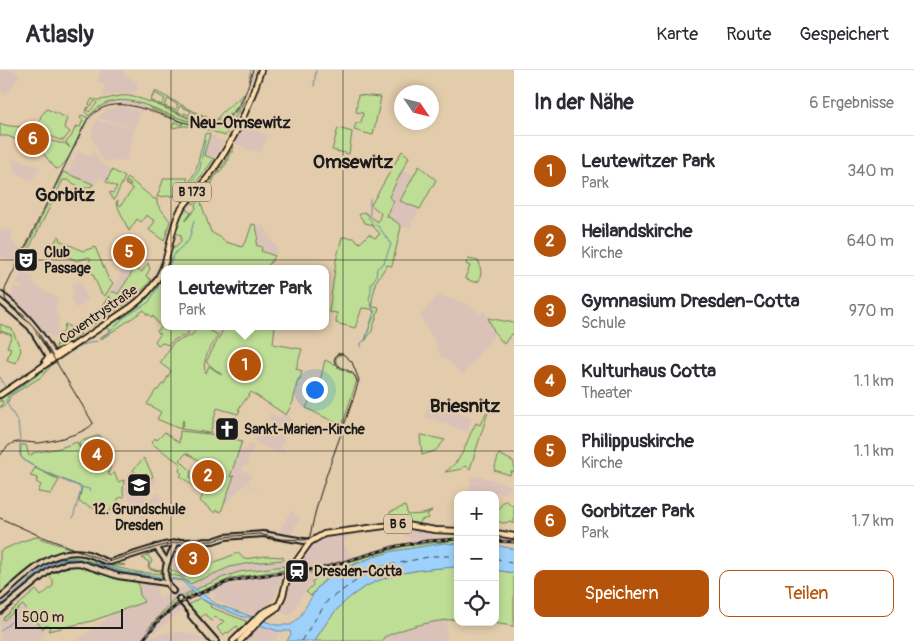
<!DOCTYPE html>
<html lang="de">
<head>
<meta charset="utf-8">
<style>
  body { margin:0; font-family:Pangolin,sans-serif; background:#f7f7f7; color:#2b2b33 }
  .controls { position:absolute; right:15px; bottom:15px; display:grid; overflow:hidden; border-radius:10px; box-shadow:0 2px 8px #0003 }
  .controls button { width:45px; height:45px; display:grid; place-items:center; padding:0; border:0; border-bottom:1px solid #e1e1e2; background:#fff; color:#2b2b33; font:25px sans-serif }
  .compass { position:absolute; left:394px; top:15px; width:45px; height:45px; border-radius:50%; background:#fff; box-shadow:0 2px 8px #0003; rotate:125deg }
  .scale { position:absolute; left:15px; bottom:12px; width:108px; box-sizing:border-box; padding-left:5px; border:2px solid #1c1c1c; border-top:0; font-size:14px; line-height:18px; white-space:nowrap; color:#1c1c1c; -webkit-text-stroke:4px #e2ccab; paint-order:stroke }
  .you { position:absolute; left:314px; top:319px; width:18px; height:18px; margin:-12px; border:4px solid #fff; border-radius:50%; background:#1a73e8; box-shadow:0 0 0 8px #1a73e833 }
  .badge { display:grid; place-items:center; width:32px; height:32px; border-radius:50%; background:#b45309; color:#fff; font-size:16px; font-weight:700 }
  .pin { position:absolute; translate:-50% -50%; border:2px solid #fff; box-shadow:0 1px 5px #0006 }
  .popup { position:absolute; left:161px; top:195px; width:168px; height:65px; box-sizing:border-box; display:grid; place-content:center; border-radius:10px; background:#fff; filter:drop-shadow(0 1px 4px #0005); font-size:16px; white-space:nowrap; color:#7c7c81 }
  .popup b { font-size:19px; color:#2b2b33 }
  .popup::after { content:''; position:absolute; left:50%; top:100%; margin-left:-10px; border:10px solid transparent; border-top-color:#fff }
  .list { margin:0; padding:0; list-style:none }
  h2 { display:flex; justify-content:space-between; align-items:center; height:65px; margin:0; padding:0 20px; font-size:21px }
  h2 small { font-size:16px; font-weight:400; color:#7c7c81 }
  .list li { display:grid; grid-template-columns:32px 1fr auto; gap:15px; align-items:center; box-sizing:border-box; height:70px; padding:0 20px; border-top:1px solid #e1e1e2 }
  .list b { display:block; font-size:19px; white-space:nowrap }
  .list p { margin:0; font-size:16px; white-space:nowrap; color:#7c7c81 }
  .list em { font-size:16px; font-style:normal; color:#7c7c81 }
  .actions { display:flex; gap:10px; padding:15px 20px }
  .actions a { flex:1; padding:11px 0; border:1px solid #b45309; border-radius:10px; text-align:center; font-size:18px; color:#b45309 }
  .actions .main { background:#b45309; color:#fff }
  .icon { flex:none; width:28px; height:28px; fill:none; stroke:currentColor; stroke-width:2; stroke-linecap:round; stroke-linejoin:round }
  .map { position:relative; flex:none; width:514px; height:571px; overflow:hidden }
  header { display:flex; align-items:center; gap:30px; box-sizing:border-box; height:70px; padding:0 25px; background:#fff; border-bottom:1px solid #e1e1e2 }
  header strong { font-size:24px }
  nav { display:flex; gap:28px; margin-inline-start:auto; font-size:18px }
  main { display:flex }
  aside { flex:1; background:#fff }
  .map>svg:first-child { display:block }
  .built { fill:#dac2b8 }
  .green { fill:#bedd95; stroke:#6d7c58 }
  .water { fill:#9dd1fb; stroke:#6989a2 }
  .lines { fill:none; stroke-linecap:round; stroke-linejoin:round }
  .stream { stroke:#6989a2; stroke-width:1 }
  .ferry { stroke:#364049; stroke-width:1; stroke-dasharray:6 5; stroke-linecap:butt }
  .secondary-tunnel { stroke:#baa98e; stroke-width:4; stroke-dasharray:4 2; stroke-linecap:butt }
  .secondary-casing { stroke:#1c1c1c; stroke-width:8 }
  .primary-casing { stroke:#1c1c1c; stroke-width:8 }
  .secondary { stroke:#e2ccab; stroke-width:4 }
  .primary { stroke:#fcdcac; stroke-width:4.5 }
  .tram { stroke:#1c1c1c; stroke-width:1 }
  .rail-casing { stroke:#1c1c1c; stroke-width:3 }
  .rail { stroke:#e2ccab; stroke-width:1; stroke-dasharray:4; stroke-linecap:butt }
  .grid { fill:none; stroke:#1c1c1c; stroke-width:1; stroke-opacity:0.55 }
  .labels { text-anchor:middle; stroke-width:4.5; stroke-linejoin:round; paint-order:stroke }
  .shield { fill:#e2ccab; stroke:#575147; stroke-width:1 }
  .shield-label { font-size:12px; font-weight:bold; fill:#1c1c1c }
  .poi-label { font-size:14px; font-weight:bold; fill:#1c1c1c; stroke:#e2ccab; text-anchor:start }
  .street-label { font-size:14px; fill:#1c1c1c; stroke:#e2ccab }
  .quarter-label { font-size:16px; font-weight:bold; fill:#1c1c1c; stroke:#e2ccab }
  .district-label { font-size:19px; font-weight:bold; fill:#1c1c1c; stroke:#e2ccab }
</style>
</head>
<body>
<header>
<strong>Atlasly</strong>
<nav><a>Karte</a><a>Route</a><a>Gespeichert</a></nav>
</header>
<main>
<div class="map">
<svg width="514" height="571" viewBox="0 0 514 571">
  <rect width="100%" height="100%" fill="#e2ccab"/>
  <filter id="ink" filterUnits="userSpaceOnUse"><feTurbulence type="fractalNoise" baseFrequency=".02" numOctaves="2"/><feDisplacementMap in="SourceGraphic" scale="10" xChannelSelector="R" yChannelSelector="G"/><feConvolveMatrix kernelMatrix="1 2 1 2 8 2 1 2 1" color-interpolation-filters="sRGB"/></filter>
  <g filter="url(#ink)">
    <!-- built -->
    <g class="built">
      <polygon points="2,0 16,0 15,2 20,5 6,25 0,21 0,2"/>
      <polygon points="101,0 123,0 123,4 137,12 137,21 132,24 117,24 102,27 105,15 97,12"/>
      <polygon points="244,24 246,25 244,31 233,45 223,51 208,55 191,53 159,40 143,36 142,42 131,36 120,34 119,30 100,38 87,54 18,197 16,195 87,49 85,46 87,44 89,46 99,37 109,31 127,28 142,30 192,51 210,52 223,48 230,44 239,34"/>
      <polygon points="116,37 126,37 140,43 135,59 124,55 123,53 122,54 98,48 106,40"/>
      <polygon points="97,49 102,52 126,56 134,60 127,91 103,91 92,68 92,61"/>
      <polygon points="242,52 247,53 249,57 267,66 262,82 253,81 234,73 234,69 236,67"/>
      <polygon points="210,64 223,72 214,89 203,85"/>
      <polygon points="78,81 89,86 94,82 101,93 112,100 107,111 99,107 94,116 90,116 68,103"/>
      <polygon points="16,89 39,97 32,111 14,102 12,90"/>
      <polygon points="403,99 414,106 401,131 420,139 412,153 412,158 401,157 398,153 387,146 394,132 389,127"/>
      <polygon points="252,154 265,157 271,170 278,179 275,186 261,181 247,172"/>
      <polygon points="5,159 11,160 12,171 20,179 14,192 0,186 0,161"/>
      <polygon points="124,190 135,197 118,224 112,221 120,207"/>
      <polygon points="22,201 34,207 33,211 36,216 58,228 55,240 56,244 59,246 57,269 46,263 43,265 30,248 31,246 30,247 11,230 14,216 21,219 22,216 16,213"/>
      <polygon points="80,211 89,231 76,238 71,229 74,221 72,215"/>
      <polygon points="438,225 467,234 480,244 484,240 495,263 464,305 442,286 441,287 435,272 420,246"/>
      <polygon points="430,325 471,348 468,362 425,347"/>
      <polygon points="271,343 280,348 283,343 294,350 290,358 282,355 278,365 285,368 280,379 285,381 283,385 254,372 262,357 269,361 273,352 267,349"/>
      <polygon points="249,374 255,376 246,391 249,393 248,396 244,396 242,399 249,404 253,400 249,406 252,407 247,412 258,422 258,423 246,413 225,434 224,433 234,407 230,407 239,379 246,380"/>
      <polygon points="134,400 136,403 135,409 137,413 140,414 141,412 146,414 153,406 157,410 150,419 142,423 144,426 149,430 157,422 163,428 143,451 133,437 125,420 126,409 132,408 128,404"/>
      <polygon points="480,406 511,416 511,417 504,424 496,421 495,425 471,421 470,407"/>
      <polygon points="291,441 300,447 290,467 284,467 285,464 279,461"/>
      <polygon points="403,456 437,463 428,467 458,468 458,470 378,482 324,499 324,501 307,518 290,546 277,539 284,529 289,506 298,504 291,503 293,500 310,498 299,489 311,474 324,466 351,462 343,473 351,486 410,472 409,466 405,467"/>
      <polygon points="206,473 208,481 198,498 188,502 185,506 171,497 178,491 181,493 184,489 179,485 176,490 171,486 176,476 179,474"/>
      <polygon points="284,490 284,496 239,502 224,507 174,529 151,553 168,538 179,531 186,538 150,566 151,567 170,562 180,562 192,564 205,571 77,571 114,543 144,532 140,525 141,513 138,511 155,514 159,527 230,497 250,493"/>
      <polygon points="288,499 273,529 257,545 244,542 213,529 215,526 213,522 205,526 200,520 241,506"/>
      <polygon points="23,535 46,563 41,569 43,571 0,571 0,549 3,548 5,550"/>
      <polygon points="431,551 447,551 446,571 378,571 403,559"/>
      <polygon points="258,555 278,561 276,571 242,571"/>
    </g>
    <!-- green -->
    <g class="green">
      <path d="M 155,21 L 203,46 L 203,50 L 205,46 L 208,48 L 208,52 L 217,49 C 221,41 237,31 244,24 C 240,34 235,42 225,47 C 180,73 131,0 89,46 L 85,42 L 88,37 L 90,37 L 87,40 L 89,42 L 97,33 L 95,31 L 91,36 L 89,34 L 92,29 C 101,33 116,24 129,26 C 148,29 172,42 193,50 L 196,49 L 200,51 L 202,47 L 193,42 L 190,46 L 194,49 L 183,45 L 184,43 L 189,45 L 191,41 L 180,36 L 177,41 L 182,44 L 170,40 L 171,38 L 175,40 L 178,35 L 168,29 L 164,36 L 170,38 L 169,39 L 157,34 L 157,33 L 162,35 L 165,29 L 155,23 L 151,29 L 156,33 L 150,31 Z"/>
      <polygon points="358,25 381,27 373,65 354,60 356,53 361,53 363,43 356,42"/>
      <path d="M 244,31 L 225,66 L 198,56 L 183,56 L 172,58 L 174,52 L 182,55 L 183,52 L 151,39 L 149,37 C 181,47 219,73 244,31 Z"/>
      <polygon points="47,39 67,48 64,57 70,62 64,70 59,70 35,58 41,49 40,47"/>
      <path d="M 82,45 L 88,48 C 79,62 69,97 56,99 L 41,81 L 8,66 L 0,66 L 0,53 C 9,58 20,55 30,59 C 42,64 53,75 65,73 L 70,78 L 66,72 L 71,67 L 76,56 L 80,57 L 83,50 L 80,48 Z"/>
      <polygon points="338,58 352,62 349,84 332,80"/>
      <polygon points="207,63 210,64 204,85 214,89 198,110 183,125 196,100 205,64"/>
      <polygon points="230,76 234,78 228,91 226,91 231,80 229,79 219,97 221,98 225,92 227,93 216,106 219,100 218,99 209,110 211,111 215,106 211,115 208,111 203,118 206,120 208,117 210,119 198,128 194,126 197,130 194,134 191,132 185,139 191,143 185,151 196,138 195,135 206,123 209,124 208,122 210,121 211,124 203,129 201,133 211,162 223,169 223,171 242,177 244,173 246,172 252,154 256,155 258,166 256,175 262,177 261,181 275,186 266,199 165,199 165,205 163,202 172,177 175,177 181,171 181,165 175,163 178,148 182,140"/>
      <path d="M 402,81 L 409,87 L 389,127 L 394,131 L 387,146 L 398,153 L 401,157 L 392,196 L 387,195 L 375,213 C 376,221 370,228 373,237 L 379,238 L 372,261 L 365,271 L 374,242 L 371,239 L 362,238 L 355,258 L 336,253 L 337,243 L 329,242 L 336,191 L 342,167 L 354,168 L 360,173 L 369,164 L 375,168 L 380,164 L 372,155 L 365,153 L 359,145 L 364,142 L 378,152 L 381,143 L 371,135 Z"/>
      <polygon points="419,96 436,110 420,139 400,131"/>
      <polygon points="112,100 125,107 114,130 110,124 110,122 113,123 117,117 106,112"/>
      <polygon points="63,102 93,114 92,116 81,119 80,117 67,110 63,110 22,193 24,183"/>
      <polygon points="128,108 154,129 157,129 157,134 170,151 164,171 149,160 155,151 146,145 141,152 137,149 129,161 116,133 118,130 117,134 120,136 133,119 125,114 131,116 129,112 125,113"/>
      <polygon points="164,108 188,108 180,125 157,127"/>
      <polygon points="58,166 60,167 59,170 83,181 95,177 109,210 113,213 105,226 101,223 88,193 91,189 89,187 77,191 55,180 54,184 50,182 54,177 53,176"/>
      <polygon points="468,189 479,191 481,203 479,211 473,212 465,208 470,196 466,194"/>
      <path d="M 148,193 L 150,199 L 146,206 L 151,210 C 136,231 112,242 91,256 L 88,255 L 86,252 L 86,249 L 89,251 L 104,242 L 104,240 L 105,241 L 112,229 L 109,227 L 103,237 L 101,238 L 112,221 L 118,224 L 135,198 L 142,202 Z"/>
      <polygon points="162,208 165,209 165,256 188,256 185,258 189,263 174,270 168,275 163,273 158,275 155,271 160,265 157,261 162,257 159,255 153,246 151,247 149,244 147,245 144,240 100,270 99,268 110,261 107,255 145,228"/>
      <polygon points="488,248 514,253 514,265 511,264 504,274 495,263"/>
      <polygon points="0,254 12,259 21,280 16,293 7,290 11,278 7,277 12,265 1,261 0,263"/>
      <polygon points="65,254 81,264 55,282 59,263 63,264"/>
      <path d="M 199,256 L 202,256 L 218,265 C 212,276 200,291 206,303 L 209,296 L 222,305 L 206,292 L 225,256 L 275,256 L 273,274 L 302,279 L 296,299 L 302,301 L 300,309 L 298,309 L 293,332 L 286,345 L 251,322 L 238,340 L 240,340 L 238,344 L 217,338 L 210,363 L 181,359 L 184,352 L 183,350 L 180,359 L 157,349 L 161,342 L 147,334 L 156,320 L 158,320 L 162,314 L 164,314 L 171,301 L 160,293 L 173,273 L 192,265 Z"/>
      <polygon points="342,283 336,288 336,292 340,296 337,297 353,304 357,310 342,356 306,338 321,307 325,290 335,295 335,287 338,284"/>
      <polygon points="50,294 51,296 41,307 10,326 8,332 0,338 3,332 2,330 0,332 0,326 35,304 35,307 38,302"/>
      <path d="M 488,342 L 470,399 L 466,396 L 463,397 L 462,399 L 445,402 C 466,387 464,374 475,355 L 476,353 L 480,355 L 486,343 Z"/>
      <polygon points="180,361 219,365 242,371 230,407 234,406 221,442 216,440 215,443 200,431 215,400 186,383 180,390 191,401 190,407 192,410 204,417 201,422 180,406 182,404 179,401 181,395 178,392 151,373 155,368 157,370 165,362 179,373"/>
      <path d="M 100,365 C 104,373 97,381 91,387 L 99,396 L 99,397 L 95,399 L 95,401 L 111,396 L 108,404 L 111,406 L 114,402 L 118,412 L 124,410 L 123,421 L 124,427 L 119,428 L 108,444 L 79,432 L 82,417 C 72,413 25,395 21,387 C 20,383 21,378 21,375 L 26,375 L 29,386 L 32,385 L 32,383 L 60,378 L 77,372 L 83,386 L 79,372 Z"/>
      <polygon points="420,365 422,365 445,370 435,381 422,385"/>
      <polygon points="499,384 514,392 514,402 511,401 510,405 494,400"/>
      <polygon points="144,388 153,406 146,414 141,411 138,408 136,409 136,403 133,400"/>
      <polygon points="35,398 59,410 51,424 38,422 41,415 36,412 38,408 30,406"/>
      <polygon points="507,431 512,436 514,436 514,454 510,452 503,453 496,451 495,444 503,432"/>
      <polygon points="405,436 408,445 423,444 432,441 427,444 429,448 421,450 419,455 408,452 392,452 390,442"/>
      <polygon points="36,467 78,481 59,483 44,490 0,526 0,481 20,472"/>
      <path d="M 458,470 L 458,474 C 421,475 384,481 350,496 C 344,498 337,500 332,504 C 324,509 317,518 311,526 L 306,522 L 313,515 L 312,512 L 324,501 L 310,503 L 309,501 L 325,499 L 326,502 L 327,498 L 405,476 Z"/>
      <polygon points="238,483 244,489 266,486 283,487 284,490 250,493 230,497 190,514 181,507 167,504 168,496 170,499 185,507 192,501"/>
      <path d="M 78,485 L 105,493 L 114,493 L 125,495 L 111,496 L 137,502 L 161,504 L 161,501 L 151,500 L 148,497 L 149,492 L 142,488 L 148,485 L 152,491 L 149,496 L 151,499 L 163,500 L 163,508 C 148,505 132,505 117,500 C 91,493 75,480 47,495 L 45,493 L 63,486 Z"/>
      <path d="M 74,495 C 96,497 116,509 138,511 L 140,525 L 144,532 L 92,551 L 48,561 L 50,558 L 49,556 L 45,556 L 43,559 L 23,535 L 4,550 L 3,548 L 36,520 L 41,526 L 53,516 L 53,511 L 48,504 L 62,496 Z"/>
      <polygon points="284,496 284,500 232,508 199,522 197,520 182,529 181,528 178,529 179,531 168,538 147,560 168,535 174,529 183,525 224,507 239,502"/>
      <path d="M 458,497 L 458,549 C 431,551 409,556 384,567 L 383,571 L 315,571 C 348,510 392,500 458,497 Z"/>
      <polygon points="495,500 514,503 514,556 485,552 495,552"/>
      <polygon points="200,528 211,535 210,537 246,551 244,557 240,560 237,556 228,563 227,562 223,565 217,558 224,551 215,547 211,551 205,544 200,548 188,535"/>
    </g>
    <!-- water -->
    <g class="water">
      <path d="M 444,473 L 458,474 L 458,497 C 392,500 349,510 315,571 L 287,571 L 291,564 L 290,561 L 278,561 L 251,552 L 250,547 L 243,547 L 211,534 L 200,528 L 182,511 L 127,504 L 83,490 L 73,489 L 61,490 L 49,495 L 0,536 L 48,494 L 61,489 L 77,488 L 126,502 L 183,510 L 216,534 L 276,555 L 291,555 L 299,548 L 317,518 L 332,504 L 373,487 L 394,481 Z"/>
      <polygon points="495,475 514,479 514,503 495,500"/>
    </g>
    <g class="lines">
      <!-- stream -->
      <g class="stream">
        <polyline points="249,7 251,0"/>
        <polyline points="314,16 316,0"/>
        <polyline points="193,113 194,109 200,98 205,70"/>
        <polyline points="370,145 370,129"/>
        <polyline points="368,147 372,152"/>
        <polyline points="373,153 379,157 391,174 384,193"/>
        <polyline points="167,199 176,182 189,170 194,151"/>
        <polyline points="164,204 165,203"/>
        <polyline points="373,240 369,229 371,221 371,214 376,207 377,198 384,193"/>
        <polyline points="100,269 113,259 122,249 149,232 163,208"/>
        <polyline points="365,270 375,242 374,240"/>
        <polyline points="361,278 361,273 364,271"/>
        <path d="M 58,290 C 69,281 84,273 97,271"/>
        <polyline points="0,307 6,319"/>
        <polyline points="20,370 18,352 6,332 8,325 14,322 51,295"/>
        <path d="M 20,374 L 20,385 C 26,397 75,416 89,419 L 90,422"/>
        <polyline points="73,448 81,420 79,417"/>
        <polyline points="0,561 11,552"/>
      </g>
      <!-- ferry -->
      <g class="ferry">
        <polyline points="495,488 514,494"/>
        <polyline points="301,571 328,530 375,498 433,486 458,486"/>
      </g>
      <!-- secondary-tunnel -->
      <polyline class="secondary-tunnel" points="173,521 179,529"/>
      <defs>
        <g id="secondary">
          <path d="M 0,224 C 24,241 40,260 54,286"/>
          <polyline points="0,231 30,257 50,289"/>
          <polyline points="156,477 167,492"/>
          <path d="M 173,521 C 158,505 168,489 176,473"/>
          <path d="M 0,528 C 23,509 50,477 84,483 C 93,484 100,491 110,492 L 164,475 L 181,472 L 213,471 L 225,467 L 263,464 L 310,472"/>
          <polyline points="179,529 216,571"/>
          <polyline points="0,541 50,500 65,494 79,493 118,506 166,513"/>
          <polyline points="191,546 212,571"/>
        </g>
        <g id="primary">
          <polyline points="45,291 68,276"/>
          <path d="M 0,325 L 131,237 C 149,224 162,207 167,185 C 171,170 173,155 180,141 C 189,127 202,116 211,103 C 233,72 250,35 261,0"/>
          <polyline points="495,463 514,466"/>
          <polyline points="290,500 310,472 324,464 399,454 435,460 458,461"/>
          <polyline points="233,571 262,543 276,536"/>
          <polyline points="240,571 262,548 278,537 283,525 288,504"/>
        </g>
      </defs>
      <!-- secondary casing -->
      <use href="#secondary" class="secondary-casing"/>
      <!-- primary casing -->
      <use href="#primary" class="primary-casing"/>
      <!-- secondary -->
      <use href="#secondary" class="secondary"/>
      <!-- primary -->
      <use href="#primary" class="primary"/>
      <!-- tram -->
      <g class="tram">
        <path d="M 10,236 L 5,229 L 5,219 L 87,50 C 129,0 198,93 239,36 C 246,25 249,12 253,0"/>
        <path d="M 0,386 C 3,382 6,377 11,374 C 18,370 30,373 38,373 C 50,372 88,363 93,353 L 38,262 L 23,245 L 6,231"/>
        <path d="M 0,448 L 38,465 L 108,492 L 164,475 L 181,472 L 213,471 L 223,467 L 259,464 L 281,469 L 306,470 L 310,466 C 320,412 344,362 359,310 L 352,292 L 343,284 L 337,284 L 334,290 L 336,294 C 344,301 356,300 357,312"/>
      </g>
      <defs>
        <g id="rail">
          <polyline points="495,471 514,472"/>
          <polyline points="142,571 160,549 176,536 191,527 228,512 250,507 323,498 397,476 427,471 458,469"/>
        </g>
      </defs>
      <!-- rail casing -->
      <use href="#rail" class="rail-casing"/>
      <!-- rail -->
      <use href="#rail" class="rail"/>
    </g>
  </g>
  <!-- grid -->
  <path class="grid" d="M 171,0 L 171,571M 343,0 L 343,571M 0,190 L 514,190M 0,381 L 514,381"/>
  <!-- icons -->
  <defs>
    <symbol id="theatre-square" viewBox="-11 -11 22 22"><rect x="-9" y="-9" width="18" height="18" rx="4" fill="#1c1c1c" stroke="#e2ccab"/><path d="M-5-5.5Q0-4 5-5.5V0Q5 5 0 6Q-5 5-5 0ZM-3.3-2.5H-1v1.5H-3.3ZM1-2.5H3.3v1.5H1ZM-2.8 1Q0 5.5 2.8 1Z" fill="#fff"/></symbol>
    <symbol id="church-square" viewBox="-11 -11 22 22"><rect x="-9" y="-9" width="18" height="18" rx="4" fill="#1c1c1c" stroke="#e2ccab"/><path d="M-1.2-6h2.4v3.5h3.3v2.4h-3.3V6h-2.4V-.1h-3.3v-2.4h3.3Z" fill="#fff"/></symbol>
    <symbol id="school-square" viewBox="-11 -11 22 22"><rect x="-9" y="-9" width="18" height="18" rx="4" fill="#1c1c1c" stroke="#e2ccab"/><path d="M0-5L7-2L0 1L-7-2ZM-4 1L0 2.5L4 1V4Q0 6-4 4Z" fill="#fff"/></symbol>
    <symbol id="station-square" viewBox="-11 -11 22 22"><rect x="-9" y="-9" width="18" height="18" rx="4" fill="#1c1c1c" stroke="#e2ccab"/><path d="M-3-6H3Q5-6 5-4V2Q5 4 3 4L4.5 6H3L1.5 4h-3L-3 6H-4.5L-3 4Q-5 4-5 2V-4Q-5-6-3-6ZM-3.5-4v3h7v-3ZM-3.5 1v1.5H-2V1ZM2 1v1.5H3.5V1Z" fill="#fff"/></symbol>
  </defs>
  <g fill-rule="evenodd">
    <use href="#theatre-square" x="12" y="176" width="28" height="28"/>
    <use href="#church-square" x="213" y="345" width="28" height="28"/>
    <use href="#school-square" x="125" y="401" width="28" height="28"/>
    <use href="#station-square" x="283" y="487" width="28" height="28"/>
  </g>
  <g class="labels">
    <!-- shield labels -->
    <g class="shield">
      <rect x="173" y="112.5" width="38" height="19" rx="4"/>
      <rect x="384" y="444.5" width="28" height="19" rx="4"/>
    </g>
    <g class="shield-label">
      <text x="192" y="126">B 173</text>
      <text x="398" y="458">B 6</text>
    </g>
    <!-- poi labels -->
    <g class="poi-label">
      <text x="44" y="187">Club<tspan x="44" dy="16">Passage</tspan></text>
      <text x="244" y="364">Sankt-Marien-Kirche</text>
      <text x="139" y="444" text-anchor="middle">12. Grundschule<tspan x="139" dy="16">Dresden</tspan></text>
      <text x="314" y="506">Dresden-Cotta</text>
    </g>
    <!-- street labels -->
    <g class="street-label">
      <text transform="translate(98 244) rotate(-35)" y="5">Coventrystraße</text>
    </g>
    <!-- quarter labels -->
    <g class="quarter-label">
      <text x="240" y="58">Neu-Omsewitz</text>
    </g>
    <!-- district labels -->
    <g class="district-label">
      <text x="353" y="98">Omsewitz</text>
      <text x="65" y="131">Gorbitz</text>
      <text x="465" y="342">Briesnitz</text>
    </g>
  </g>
</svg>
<div class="controls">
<button>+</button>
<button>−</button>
<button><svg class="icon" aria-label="locate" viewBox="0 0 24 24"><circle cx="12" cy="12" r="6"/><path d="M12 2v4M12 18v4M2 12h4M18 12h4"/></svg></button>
</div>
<svg class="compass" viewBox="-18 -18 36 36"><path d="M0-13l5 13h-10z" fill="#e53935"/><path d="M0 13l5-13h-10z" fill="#7c7c81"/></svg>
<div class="scale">500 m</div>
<div class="you"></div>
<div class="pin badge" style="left:245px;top:295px">1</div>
<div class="popup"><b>Leutewitzer Park</b>Park</div>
<div class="pin badge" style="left:208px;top:406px">2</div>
<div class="pin badge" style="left:193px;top:489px">3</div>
<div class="pin badge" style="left:97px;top:385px">4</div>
<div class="pin badge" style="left:129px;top:182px">5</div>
<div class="pin badge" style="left:33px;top:69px">6</div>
</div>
<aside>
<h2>In der Nähe<small>6 Ergebnisse</small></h2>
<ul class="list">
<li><span class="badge">1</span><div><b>Leutewitzer Park</b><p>Park</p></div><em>340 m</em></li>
<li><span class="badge">2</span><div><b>Heilandskirche</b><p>Kirche</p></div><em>640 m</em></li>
<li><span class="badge">3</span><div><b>Gymnasium Dresden-Cotta</b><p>Schule</p></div><em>970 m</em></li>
<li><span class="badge">4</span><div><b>Kulturhaus Cotta</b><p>Theater</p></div><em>1.1 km</em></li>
<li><span class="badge">5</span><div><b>Philippuskirche</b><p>Kirche</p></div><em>1.1 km</em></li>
<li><span class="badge">6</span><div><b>Gorbitzer Park</b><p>Park</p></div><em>1.7 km</em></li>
</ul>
<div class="actions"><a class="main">Speichern</a><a>Teilen</a></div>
</aside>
</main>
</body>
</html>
